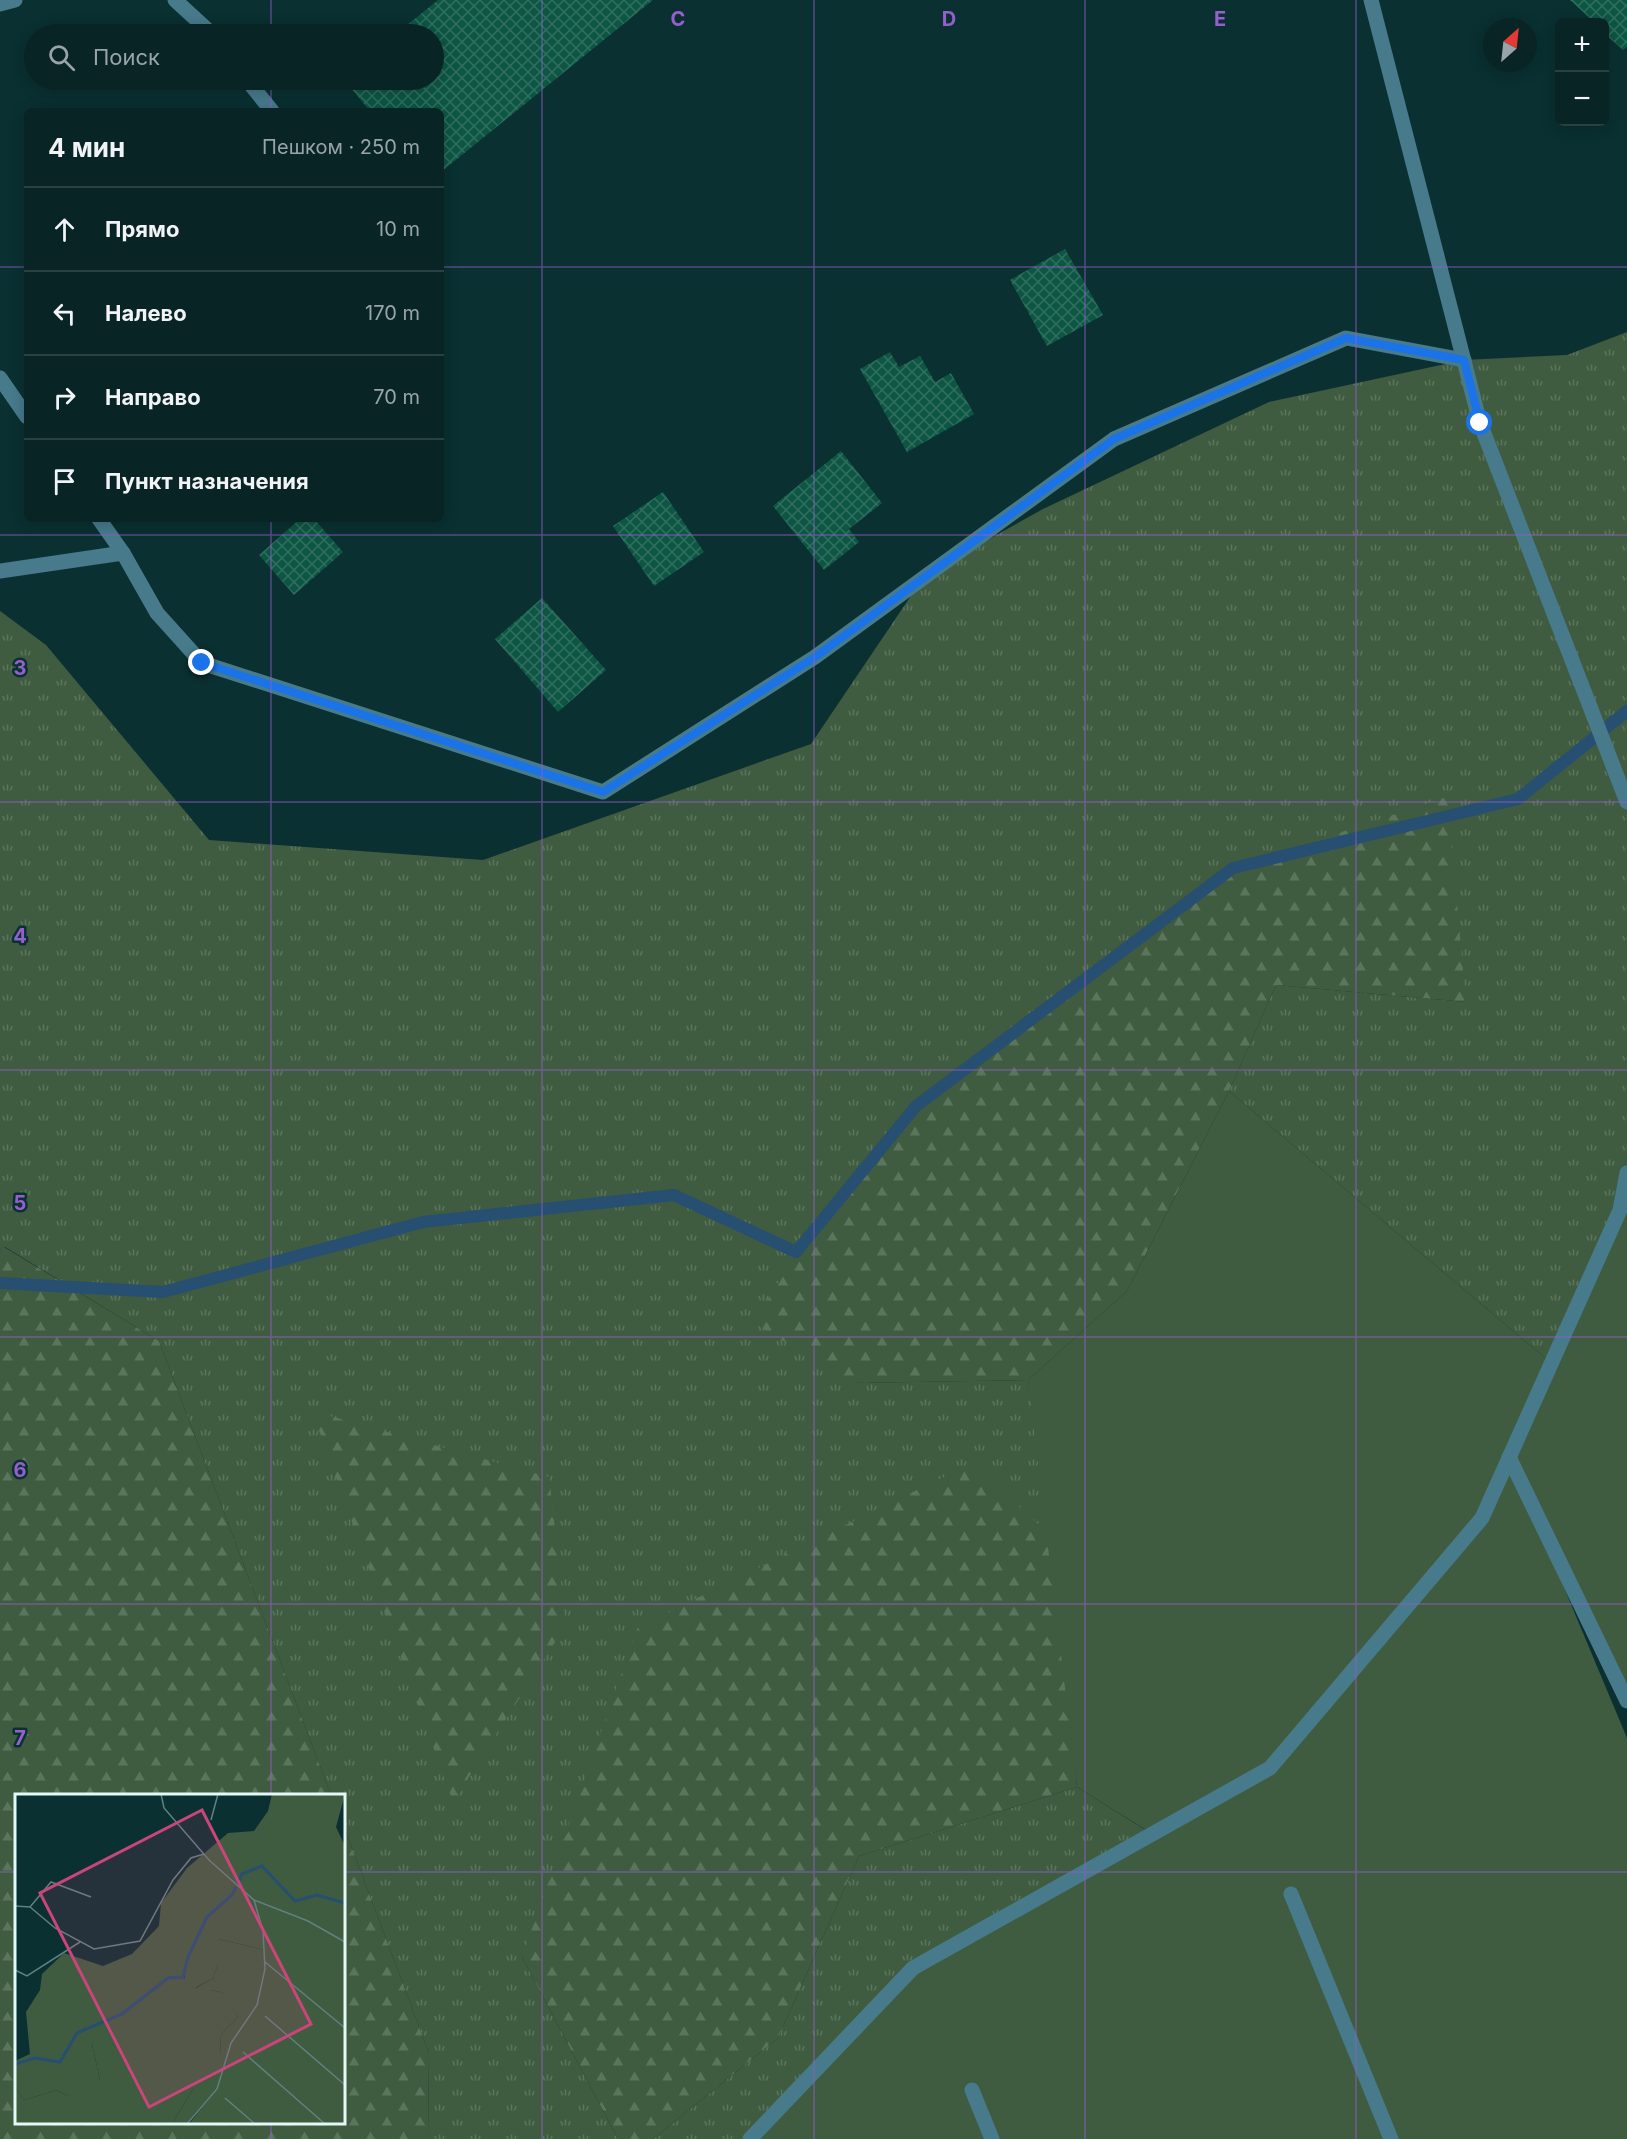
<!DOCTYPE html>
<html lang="ru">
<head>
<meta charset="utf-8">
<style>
  body { margin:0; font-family:Inter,sans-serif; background:#163032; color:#f1f3f6 }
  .controls { position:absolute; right:18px; top:18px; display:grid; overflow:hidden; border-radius:9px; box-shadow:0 3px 15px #0003 }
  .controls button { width:54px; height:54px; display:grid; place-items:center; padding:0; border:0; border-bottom:2px solid #294142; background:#082425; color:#f1f3f6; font:30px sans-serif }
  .compass { position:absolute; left:1483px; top:18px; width:54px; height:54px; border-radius:50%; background:#082425; box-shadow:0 3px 15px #0003; rotate:27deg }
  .stop { position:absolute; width:18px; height:18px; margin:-14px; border:4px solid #1a73e8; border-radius:50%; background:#fff }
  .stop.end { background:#1a73e8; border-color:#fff; box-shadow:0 2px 6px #0008 }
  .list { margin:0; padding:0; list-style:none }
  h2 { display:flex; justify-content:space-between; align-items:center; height:78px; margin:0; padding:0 24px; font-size:26px }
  h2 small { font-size:20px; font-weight:400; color:#98a4a7 }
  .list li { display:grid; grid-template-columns:39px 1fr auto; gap:18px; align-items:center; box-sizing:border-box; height:84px; padding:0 24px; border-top:2px solid #294142 }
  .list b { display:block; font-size:22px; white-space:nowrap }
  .list em { font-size:20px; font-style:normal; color:#98a4a7 }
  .icon { flex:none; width:33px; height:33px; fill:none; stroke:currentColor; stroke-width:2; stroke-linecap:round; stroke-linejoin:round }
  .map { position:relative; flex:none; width:1627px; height:2139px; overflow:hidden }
  .search { position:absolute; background:#082425; box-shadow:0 3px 15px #0003; left:24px; top:24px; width:420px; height:66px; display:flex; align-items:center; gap:15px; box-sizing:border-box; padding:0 21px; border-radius:33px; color:#98a4a7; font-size:22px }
  .panel { position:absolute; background:#082425; box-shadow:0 3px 15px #0003; left:24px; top:108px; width:420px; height:414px; border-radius:9px }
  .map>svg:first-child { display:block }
  .grass { fill:url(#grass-tufts) }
  .forest { fill:url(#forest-firs) }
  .garden { fill:#3f5c40 }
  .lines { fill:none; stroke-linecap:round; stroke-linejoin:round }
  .stream { stroke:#264f72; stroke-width:12 }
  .building { fill:url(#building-cross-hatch) }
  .minor { stroke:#477a8b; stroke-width:15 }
  .route { stroke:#1a73e8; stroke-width:8 }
  .grid { fill:none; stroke:#955fcd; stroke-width:1.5; stroke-opacity:0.55 }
  .inset-river { fill:none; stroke:#264f72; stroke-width:3 }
  .inset-road { fill:none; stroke:#618080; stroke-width:1.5 }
  .view { fill:#c9457a; fill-opacity:0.15; stroke:#c9457a; stroke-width:3 }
  .inset-edge { fill:none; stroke:#e4f8f7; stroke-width:3 }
  .grid-label { font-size:20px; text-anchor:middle; font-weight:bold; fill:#955fcd; stroke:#0a3031; stroke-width:5; stroke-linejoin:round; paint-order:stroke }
</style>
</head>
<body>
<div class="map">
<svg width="1627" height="2139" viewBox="0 0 1627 2139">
  <defs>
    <pattern id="grass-tufts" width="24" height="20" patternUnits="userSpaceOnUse" patternTransform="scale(1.5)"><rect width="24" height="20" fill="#3f5c40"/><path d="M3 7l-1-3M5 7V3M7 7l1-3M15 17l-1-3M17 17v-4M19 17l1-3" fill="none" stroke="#5b745c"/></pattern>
    <pattern id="forest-firs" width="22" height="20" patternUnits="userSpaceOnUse" patternTransform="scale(1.5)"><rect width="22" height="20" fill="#3f5c40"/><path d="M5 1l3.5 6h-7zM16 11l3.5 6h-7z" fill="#5b745c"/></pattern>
    <pattern id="building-cross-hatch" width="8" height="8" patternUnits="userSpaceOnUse" patternTransform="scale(1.5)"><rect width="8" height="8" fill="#0d5644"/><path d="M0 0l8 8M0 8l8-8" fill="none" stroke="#306f60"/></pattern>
  </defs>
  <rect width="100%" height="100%" fill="#0a3031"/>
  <!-- grass -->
  <g class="grass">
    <polygon points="1627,332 1627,1212 1551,1363 1229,1091 1276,985 1466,1002 1233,868 916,1106 796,1252 853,1383 1028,1380 1055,1540 522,1957 618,2139 428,2139 429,2053 344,1827 344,1796 331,1795 159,1341 5,1247 0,1250 0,611 46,645 209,840 483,860 811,744 925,575 1043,509 1269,402 1464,360 1567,355"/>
    <polygon points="1077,1787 1152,1834 750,2139 653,2139 778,2038 859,1856"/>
  </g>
  <!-- forest -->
  <g class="forest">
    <polygon points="1447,797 1466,1002 1276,985 1229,1091 1127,1291 1028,1380 853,1383 754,1323 796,1252 916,1106 1233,868"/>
    <polygon points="4,1247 159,1341 331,1795 16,1796 16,2122 344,2122 344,1827 429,2053 428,2139 0,2139 0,1250"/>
    <polygon points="312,1411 549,1477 566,1625 453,1802"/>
    <polygon points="972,1463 1055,1540 1077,1787 859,1856 778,2038 653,2139 618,2139 522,1957 638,1627"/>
  </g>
  <!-- garden -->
  <polygon class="garden" points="1229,1091 1551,1363 1627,1212 1627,1701 1516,1473 1627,1738 1627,2139 750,2139 913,1968 1151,1833 1077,1787 1028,1380 1127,1291"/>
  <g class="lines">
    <!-- stream -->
    <polyline class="stream" points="0,1283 163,1292 423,1222 674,1195 796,1252 916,1106 1233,868 1518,799 1627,711"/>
  </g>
  <!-- building -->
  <g class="building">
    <polygon points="438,0 653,0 441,172 441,111 370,111 344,80 434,80 434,34 396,34"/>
    <polygon points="1570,0 1627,0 1627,47 1623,50 1604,33 1604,22 1594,22"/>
    <polygon points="1065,249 1103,315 1047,346 1010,280"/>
    <polygon points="890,352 899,367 920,356 935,382 951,373 974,414 907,452 860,369"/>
    <polygon points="841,451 882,503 849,529 859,542 824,570 773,506"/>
    <polygon points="663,492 704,552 654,586 613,526"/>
    <polygon points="300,519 314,519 343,552 294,595 259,555"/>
    <polygon points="542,598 606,670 558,712 495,639"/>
  </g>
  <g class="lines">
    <!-- minor -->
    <g class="minor">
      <polyline points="175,0 212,34"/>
      <polyline points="1371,0 1480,423 1627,802"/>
      <polyline points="0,4 15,0"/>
      <polyline points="247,80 272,111"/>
      <polyline points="0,378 27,417"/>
      <polyline points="99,519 123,553 157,613 202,663 603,792 815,657 1114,439 1346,338 1464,360"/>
      <polyline points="0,571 123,553"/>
      <polyline points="1509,1457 1627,1701"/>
      <polyline points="1291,1894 1391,2139"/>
      <polyline points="972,2090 992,2139"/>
      <polyline points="750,2139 913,1968 1270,1768 1482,1518 1620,1210 1627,1173"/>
    </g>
  </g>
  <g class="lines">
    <!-- route -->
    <polyline class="route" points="202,663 603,792 815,657 1114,439 1346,338 1464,360 1480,423"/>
  </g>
  <!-- grid -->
  <path class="grid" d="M 271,0 L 271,34M 542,0 L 542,2139M 814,0 L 814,2139M 1085,0 L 1085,2139M 1356,0 L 1356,2139M 271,80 L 271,111M 0,267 L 27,267M 441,267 L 1627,267M 271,519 L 271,1796M 0,535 L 1627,535M 0,802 L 1627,802M 0,1070 L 1627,1070M 0,1337 L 1627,1337M 0,1604 L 1627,1604M 0,1872 L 16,1872M 344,1872 L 1627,1872M 271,2122 L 271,2139"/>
  <!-- overview -->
  <g transform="translate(15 1794)">
    <rect width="330" height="330" fill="#0a3031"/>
    <path d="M 257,0 L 330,0 L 321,33 L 330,52 L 330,148 L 249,156 L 203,145 L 202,132 L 192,123 L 173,163 L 168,183 L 181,194 L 198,184 L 209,199 L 196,196 L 206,263 L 205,241 L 223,223 L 233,223 L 202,295 L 172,330 L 157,330 L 178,295 L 77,250 L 85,286 L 53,302 L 42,296 L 9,306 L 0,293 L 0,267 L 15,260 L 11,218 L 25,196 L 27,180 L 49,159 L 88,172 L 117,160 L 144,132 L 146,109 L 172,74 L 213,39 L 239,37 L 253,17 Z" fill="#3f5c40"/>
    <path d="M 210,105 L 222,124 L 203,132 L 203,170 L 198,184 L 180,194 L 168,193 L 173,163 L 192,123 ZM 196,196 L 209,199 L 223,223 L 205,241 L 206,263 L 198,283 L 177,268 L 171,229 ZM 155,218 L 164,232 L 162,256 L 128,224 ZM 89,223 L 109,225 L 172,282 L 178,295 L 157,330 L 0,330 L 0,293 L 9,306 L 42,296 L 53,302 L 64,280 L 85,286 L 77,250 Z" fill="#3f5c40"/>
    <path d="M 293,127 L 330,148 L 330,330 L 174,330 L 202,295 L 216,249 L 233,223 L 223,223 L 198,184 L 203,170 L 203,145 L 249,156 L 248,137 Z" fill="#3f5c40"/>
    <path class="inset-river" d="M 223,89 L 227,80 L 247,72 L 280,107 L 302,101 L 330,109M 0,270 L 20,264 L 45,268 L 62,239 L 107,220 L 153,184 L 168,183 L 173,163 L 192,123 L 217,101 L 221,93"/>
    <path class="inset-road" d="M 146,0 L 149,14 L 194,66 L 239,106 L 293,127 L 330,148M 196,26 L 203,0M 0,112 L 15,113 L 36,88 L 76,103M 15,113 L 40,134 L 79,155 L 125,147 L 158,86 L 176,64 L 189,60M 250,168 L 330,234M 0,176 L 12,182 L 65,148M 250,222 L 330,291M 228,258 L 310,330M 210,304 L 240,330M 172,330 L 202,295 L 216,249 L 242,211 L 250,175 L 248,137 L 239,106"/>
    <path class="view" d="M 187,16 L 296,230 L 134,313 L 25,99 Z"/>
    <rect width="330" height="330" class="inset-edge"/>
  </g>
  <g class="grid-label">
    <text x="678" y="26">C</text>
    <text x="949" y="26">D</text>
    <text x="1220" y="26">E</text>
    <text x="20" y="675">3</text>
    <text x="20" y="943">4</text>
    <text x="20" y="1210">5</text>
    <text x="20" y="1477">6</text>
    <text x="20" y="1745">7</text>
  </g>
</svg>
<div class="controls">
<button>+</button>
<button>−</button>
</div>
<svg class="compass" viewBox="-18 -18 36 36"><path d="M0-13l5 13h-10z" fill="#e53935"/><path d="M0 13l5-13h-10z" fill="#98a4a7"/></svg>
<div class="stop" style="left:1480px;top:423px"></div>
<div class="stop end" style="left:202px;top:663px"></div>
<div class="search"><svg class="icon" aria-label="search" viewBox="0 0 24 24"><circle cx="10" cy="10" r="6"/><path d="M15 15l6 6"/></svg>Поиск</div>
<section class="panel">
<h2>4 мин<small>Пешком · 250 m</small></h2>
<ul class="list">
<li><svg class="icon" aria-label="ahead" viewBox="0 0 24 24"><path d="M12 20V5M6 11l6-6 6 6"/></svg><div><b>Прямо</b></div><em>10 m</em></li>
<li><svg class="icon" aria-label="left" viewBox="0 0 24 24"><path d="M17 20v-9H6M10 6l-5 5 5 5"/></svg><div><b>Налево</b></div><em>170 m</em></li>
<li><svg class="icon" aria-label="right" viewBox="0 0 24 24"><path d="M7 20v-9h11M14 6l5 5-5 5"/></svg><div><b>Направо</b></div><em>70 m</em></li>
<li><svg class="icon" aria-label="arrive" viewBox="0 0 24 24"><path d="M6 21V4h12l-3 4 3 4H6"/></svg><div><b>Пункт назначения</b></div></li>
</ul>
</section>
</div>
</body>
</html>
